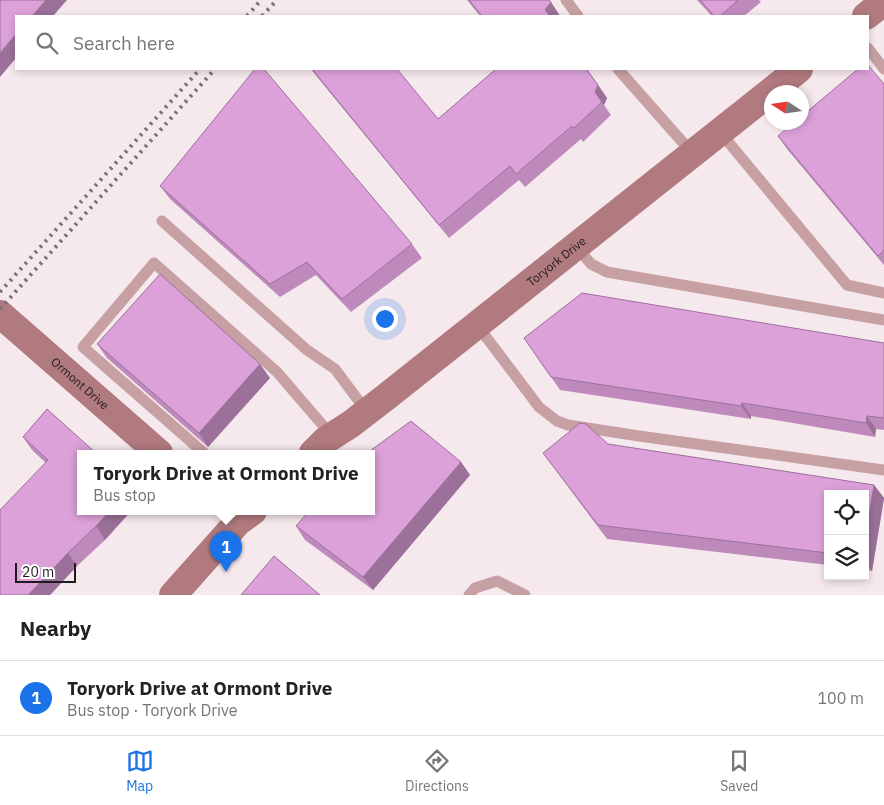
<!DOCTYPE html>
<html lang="en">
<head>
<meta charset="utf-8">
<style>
  body { margin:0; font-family:"IBM Plex Sans",sans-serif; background:#f6f6f6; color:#222 }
  .controls { position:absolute; right:15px; bottom:15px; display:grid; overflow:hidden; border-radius:0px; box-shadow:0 2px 8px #0003 }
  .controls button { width:45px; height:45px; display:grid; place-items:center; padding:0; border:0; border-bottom:1px solid #e0e0e0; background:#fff; color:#222; font:25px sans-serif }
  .compass { position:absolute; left:764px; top:85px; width:45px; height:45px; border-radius:50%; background:#fff; box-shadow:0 2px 8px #0003; rotate:282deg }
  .scale { position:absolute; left:15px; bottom:12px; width:61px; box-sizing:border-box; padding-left:5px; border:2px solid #1f1b1c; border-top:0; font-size:14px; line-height:18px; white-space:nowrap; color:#1f1b1c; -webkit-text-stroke:4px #fff; paint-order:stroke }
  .you { position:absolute; left:384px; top:318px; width:18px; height:18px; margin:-12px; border:4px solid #fff; border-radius:50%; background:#1a73e8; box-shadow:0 0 0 8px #1a73e833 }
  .badge { display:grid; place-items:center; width:32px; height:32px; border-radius:50%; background:#1a73e8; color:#fff; font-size:16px; font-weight:700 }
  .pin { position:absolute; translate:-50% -41px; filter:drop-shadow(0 1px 2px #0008) }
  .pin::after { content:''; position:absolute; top:26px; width:18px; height:15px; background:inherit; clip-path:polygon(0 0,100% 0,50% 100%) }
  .popup { position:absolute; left:77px; top:450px; width:298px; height:65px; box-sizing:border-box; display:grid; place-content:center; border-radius:0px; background:#fff; filter:drop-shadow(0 1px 4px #0005); font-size:16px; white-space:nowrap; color:#767676 }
  .popup b { font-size:19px; color:#222 }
  .popup::after { content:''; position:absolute; left:50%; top:100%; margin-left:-10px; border:10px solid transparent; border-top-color:#fff }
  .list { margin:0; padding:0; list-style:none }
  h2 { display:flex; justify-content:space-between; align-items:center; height:65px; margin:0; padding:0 20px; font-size:21px }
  h2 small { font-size:16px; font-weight:400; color:#767676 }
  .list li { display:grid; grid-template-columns:32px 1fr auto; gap:15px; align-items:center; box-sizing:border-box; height:75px; padding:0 20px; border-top:1px solid #e0e0e0 }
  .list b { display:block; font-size:19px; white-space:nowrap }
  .list p { margin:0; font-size:16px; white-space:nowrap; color:#767676 }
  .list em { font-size:16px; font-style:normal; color:#767676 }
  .icon { flex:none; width:28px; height:28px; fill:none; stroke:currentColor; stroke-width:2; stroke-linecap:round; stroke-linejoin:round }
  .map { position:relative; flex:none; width:884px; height:595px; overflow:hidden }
  .search { position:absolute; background:#fff; box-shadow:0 2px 8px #0003; left:15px; right:15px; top:15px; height:55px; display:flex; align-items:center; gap:12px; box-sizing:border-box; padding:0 18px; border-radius:0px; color:#767676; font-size:19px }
  .sheet { height:140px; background:#fff }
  nav { display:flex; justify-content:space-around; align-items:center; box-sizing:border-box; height:70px; border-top:1px solid #e0e0e0; background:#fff; font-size:14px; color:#767676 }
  nav a { display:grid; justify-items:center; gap:2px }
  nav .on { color:#1a73e8 }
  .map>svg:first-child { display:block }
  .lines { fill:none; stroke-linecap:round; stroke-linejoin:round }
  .lane { stroke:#c7a0a3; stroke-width:11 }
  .secondary { stroke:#b17a7f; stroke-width:28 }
  .rail { stroke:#7a7275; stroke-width:4; stroke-dasharray:2.5 5; stroke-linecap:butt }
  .wall { fill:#be8abb }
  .shaded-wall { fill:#9b7199 }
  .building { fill:#dda1da; stroke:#9b7199 }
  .labels { text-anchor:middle; stroke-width:4; stroke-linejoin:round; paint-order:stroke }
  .street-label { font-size:12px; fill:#1f1b1c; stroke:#fff }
</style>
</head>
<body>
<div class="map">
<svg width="884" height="595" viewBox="0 0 884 595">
  <rect width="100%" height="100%" fill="#f6e9ee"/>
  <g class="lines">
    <!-- lane -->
    <g class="lane">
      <polyline points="566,0 578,16"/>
      <polyline points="868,48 884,69"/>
      <polyline points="618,69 693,154"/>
      <polyline points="720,132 847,285 884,293"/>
      <polyline points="162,221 307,350 335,369 367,412"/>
      <polyline points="576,246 591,264 607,272 884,320"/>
      <polyline points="477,325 539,407 557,421 568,425 639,436 884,470"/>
      <polyline points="204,453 83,347 154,263 277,372 332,436"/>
      <polyline points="469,595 475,588 497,581 525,595"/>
    </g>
    <!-- secondary -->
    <g class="secondary">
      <polyline points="866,16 884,2"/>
      <path id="s1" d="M 0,314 L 159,453"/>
      <path id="s2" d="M 313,453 L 326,440 L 351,424 L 386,397 L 799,69"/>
      <polyline points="173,595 238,522 253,511"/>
    </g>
    <!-- rail -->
    <g class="rail">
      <polyline points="247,16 261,0"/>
      <polyline points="262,16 277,0"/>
      <polyline points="0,292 200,69"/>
      <polyline points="0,309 215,69"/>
    </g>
  </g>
  <!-- wall -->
  <g class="wall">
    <polygon points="467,0 549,0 560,16 480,16"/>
    <polygon points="697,0 759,0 761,2 744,16 712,16"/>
    <polygon points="311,69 438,119 496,69 587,69 607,98 604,105 611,115 583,142 581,139 525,187 519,180 449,238 318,78"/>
    <polygon points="884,84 884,265 787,149 778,136"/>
    <polygon points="160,186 412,244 422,258 351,312 316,275 280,297 170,199"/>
    <polygon points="524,338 884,343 884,430 876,429 875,437 751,416 751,419 560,390"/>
    <polygon points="97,344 270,378 208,447 107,358"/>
    <polygon points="47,409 81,511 131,511 105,540 77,566 50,595 0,595 46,463 32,450 23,437"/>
    <polygon points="608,444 874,485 884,498 872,571 865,570 865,494 828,494 828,565 607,539 543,453"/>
    <polygon points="461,462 470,475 373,590 305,540 296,526"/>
  </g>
  <!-- shaded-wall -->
  <g class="shaded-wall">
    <polygon points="46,0 67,0 53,16 32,16"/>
    <polygon points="551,2 560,16 549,16 545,10"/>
    <polygon points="16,34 16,58 0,77 0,53"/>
    <polygon points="598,85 607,98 604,105 595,92"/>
    <polygon points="260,364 270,378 208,447 199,433"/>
    <polygon points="742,403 751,416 751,419 741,406"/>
    <polygon points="867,416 876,429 875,437 866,423"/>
    <polygon points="461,462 470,475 373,590 363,577"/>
    <polygon points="874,485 884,498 872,571 865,561 865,541"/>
    <polygon points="110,511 131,511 105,540 96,526"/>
    <polygon points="68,553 77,566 50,595 28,595"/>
  </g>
  <!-- building -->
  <g class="building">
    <polygon points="0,0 46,0 32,16 16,16 16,34 0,53"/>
    <polygon points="469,0 549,0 551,2 545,10 550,16 482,16"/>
    <polygon points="700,0 738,0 720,16 714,16"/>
    <polygon points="868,65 884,84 884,250 878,256 778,136 794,122 802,122 802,116 858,69 868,69"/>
    <polygon points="255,69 264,69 412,244 342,299 307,262 270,284 160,186"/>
    <polygon points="312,69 397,69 438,119 496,69 586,69 598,85 595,92 602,102 574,128 572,126 516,174 510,166 439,225"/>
    <polygon points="160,274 260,364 199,433 97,344"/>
    <polygon points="582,293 884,343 884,418 867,416 866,423 742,403 741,406 551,377 524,338"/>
    <polygon points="47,409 96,453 81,453 81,511 110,511 96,526 68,553 28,595 0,595 0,510 48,460 23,437"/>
    <polygon points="411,421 461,462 363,577 296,526 309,511 371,511 371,453 367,453"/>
    <polygon points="580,423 586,424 608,444 874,485 865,541 865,494 828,494 828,553 598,525 543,453"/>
    <polygon points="274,556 320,595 241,595"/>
  </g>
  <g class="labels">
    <!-- street labels -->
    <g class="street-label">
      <text dy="4" stroke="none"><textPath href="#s2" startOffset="310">Toryork Drive</textPath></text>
      <text dy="4" stroke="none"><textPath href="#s1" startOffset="106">Ormont Drive</textPath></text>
    </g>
  </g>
</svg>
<div class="controls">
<button><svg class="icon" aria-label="locate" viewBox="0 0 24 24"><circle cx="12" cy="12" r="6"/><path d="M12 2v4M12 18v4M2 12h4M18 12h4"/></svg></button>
<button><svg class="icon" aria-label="layers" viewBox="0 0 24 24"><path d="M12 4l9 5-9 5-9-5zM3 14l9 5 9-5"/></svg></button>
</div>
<svg class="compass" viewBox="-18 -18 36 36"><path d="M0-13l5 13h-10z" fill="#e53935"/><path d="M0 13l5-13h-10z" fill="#767676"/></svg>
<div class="scale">20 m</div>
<div class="you"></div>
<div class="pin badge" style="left:226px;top:572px">1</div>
<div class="popup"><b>Toryork Drive at Ormont Drive</b>Bus stop</div>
<div class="search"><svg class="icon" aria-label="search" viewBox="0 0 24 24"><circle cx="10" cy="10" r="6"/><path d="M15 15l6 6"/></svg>Search here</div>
</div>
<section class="sheet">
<h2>Nearby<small></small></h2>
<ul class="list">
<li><span class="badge">1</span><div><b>Toryork Drive at Ormont Drive</b><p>Bus stop · Toryork Drive</p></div><em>100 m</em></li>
</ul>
</section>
<nav>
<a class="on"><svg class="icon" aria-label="map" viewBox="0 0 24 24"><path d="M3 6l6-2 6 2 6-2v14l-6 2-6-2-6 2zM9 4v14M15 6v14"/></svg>Map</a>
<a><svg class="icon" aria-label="directions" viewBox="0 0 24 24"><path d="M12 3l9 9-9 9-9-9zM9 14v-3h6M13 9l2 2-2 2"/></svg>Directions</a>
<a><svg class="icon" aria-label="saved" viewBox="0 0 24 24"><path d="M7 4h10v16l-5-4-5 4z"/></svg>Saved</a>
</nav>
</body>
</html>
